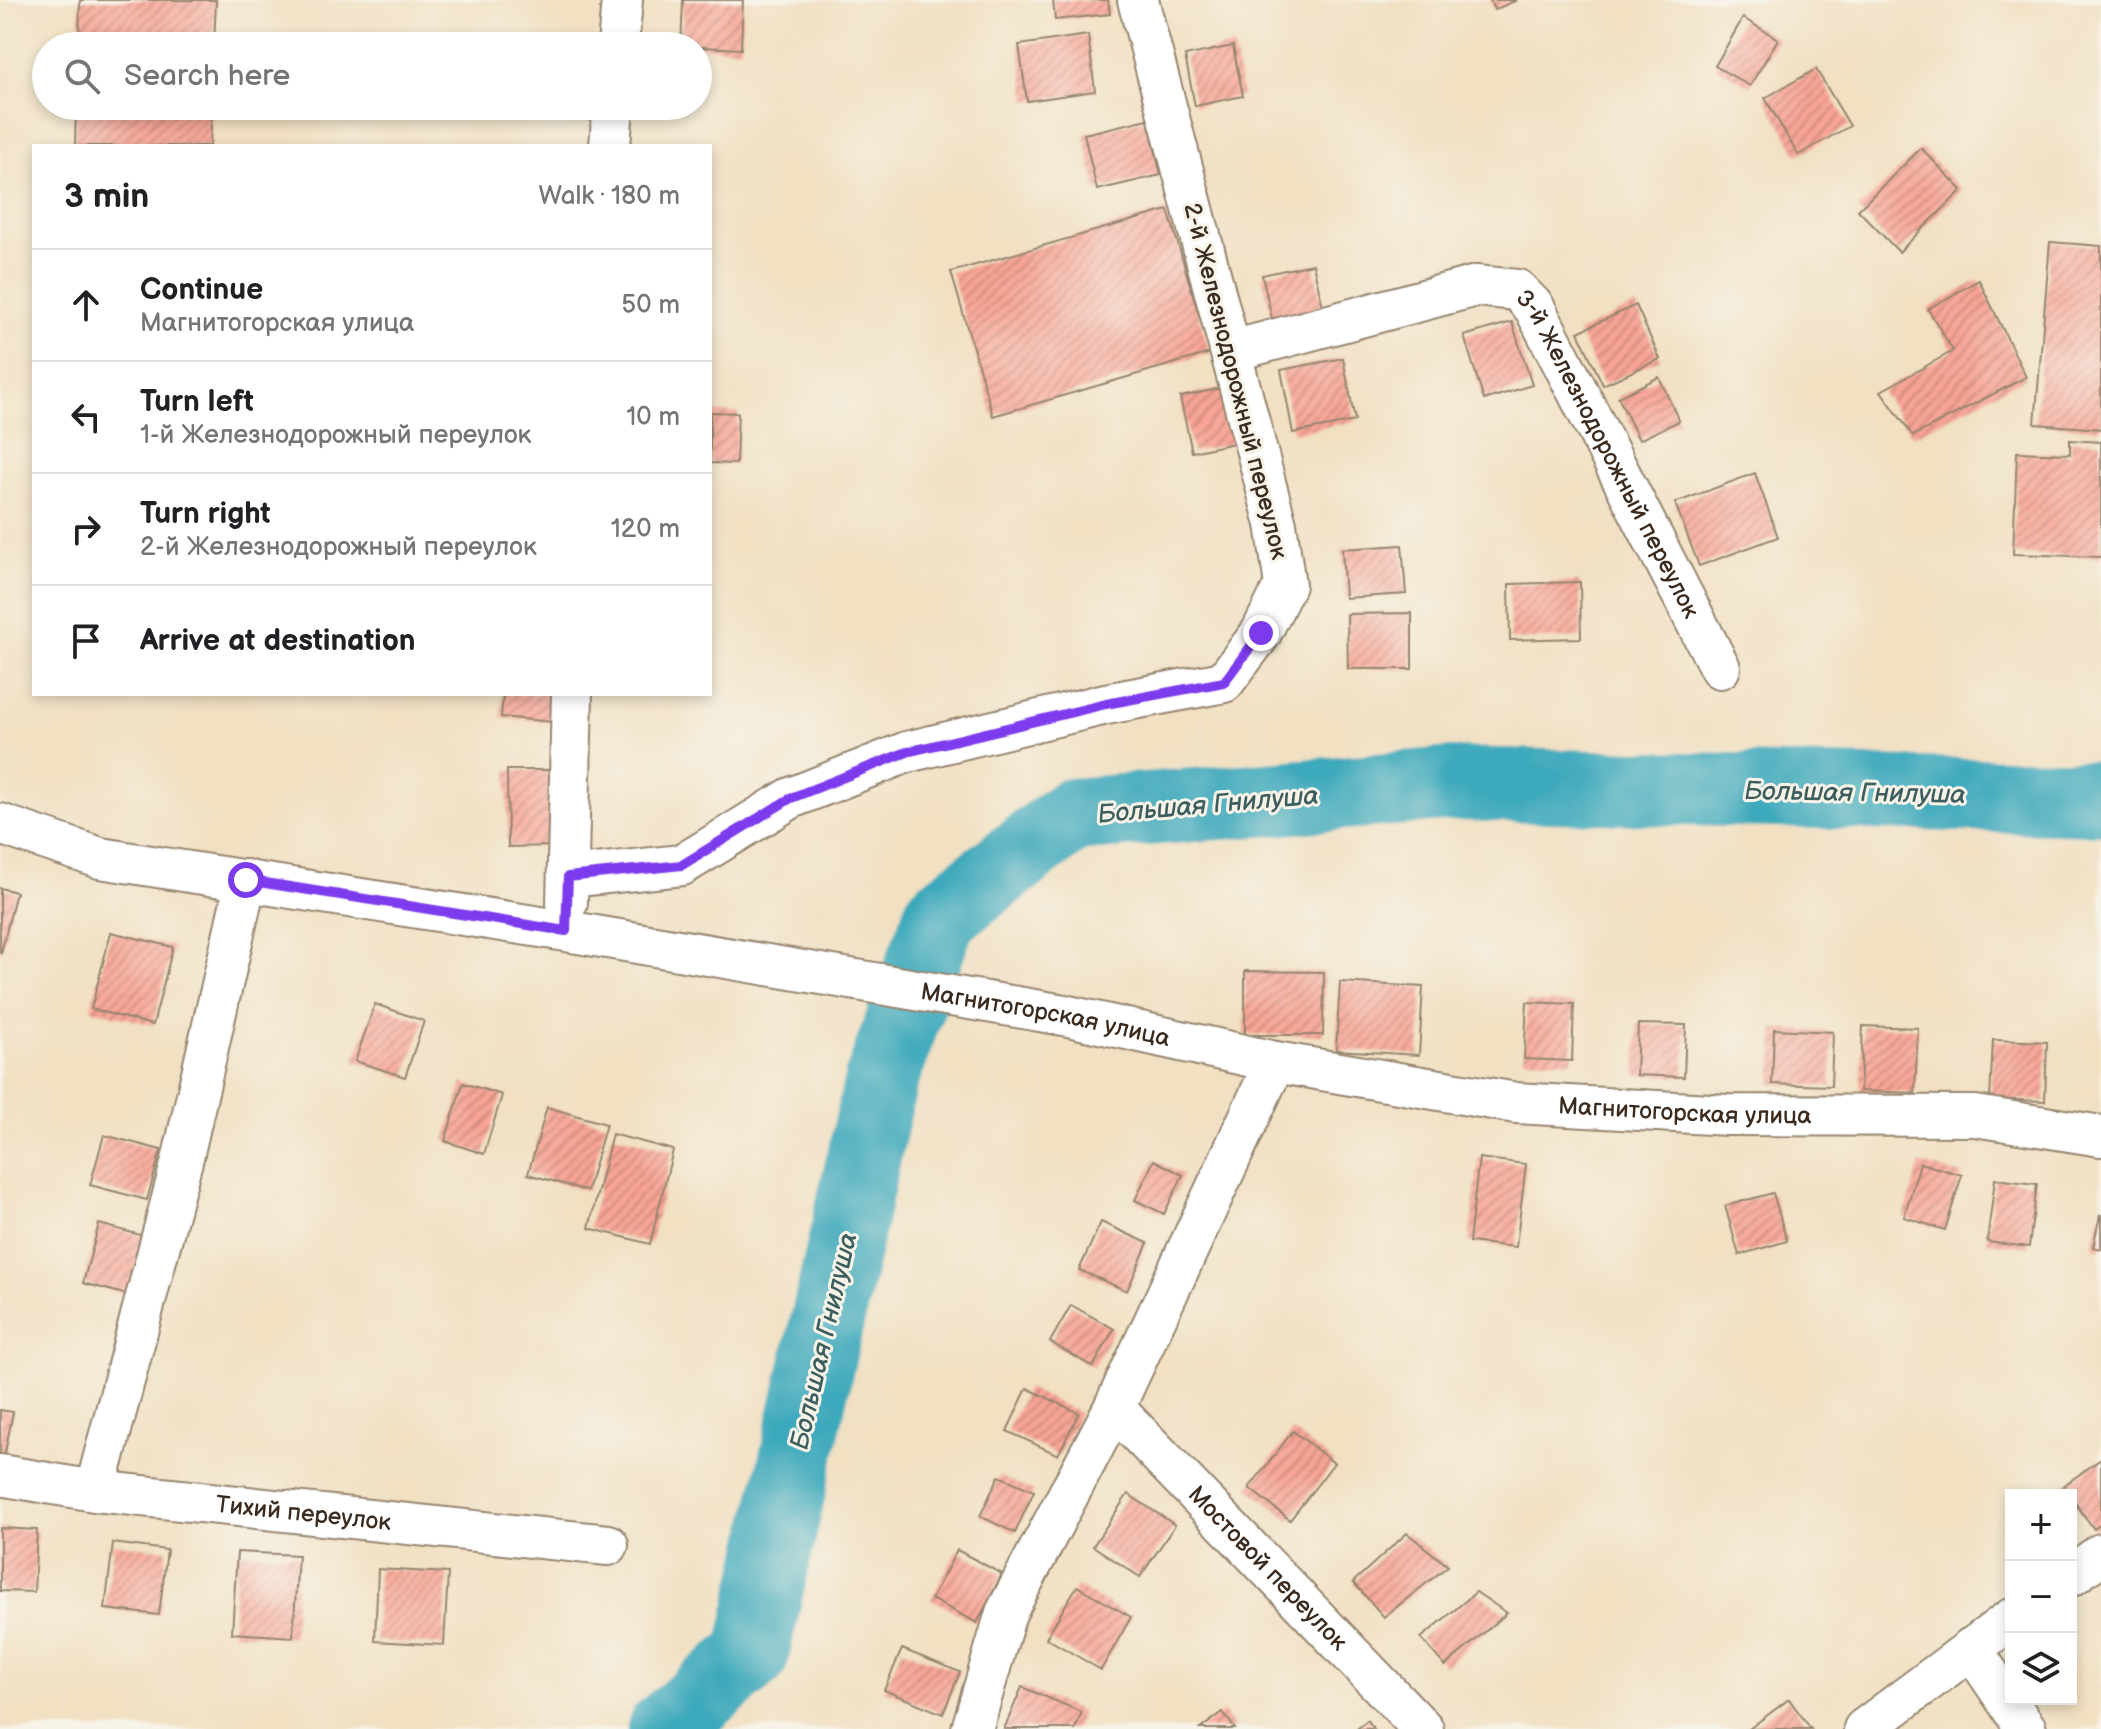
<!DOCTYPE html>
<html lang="en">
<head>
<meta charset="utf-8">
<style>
  body { margin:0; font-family:"Balsamiq Sans",sans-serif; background:#f2f2f2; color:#202124 }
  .controls { position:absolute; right:24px; bottom:24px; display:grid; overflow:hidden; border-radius:0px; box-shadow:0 4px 12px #0003 }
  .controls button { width:72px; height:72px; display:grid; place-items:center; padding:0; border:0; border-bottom:2px solid #e0e0e0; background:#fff; color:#202124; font:40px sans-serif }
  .stop { position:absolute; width:24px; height:24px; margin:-18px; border:6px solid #7c3aed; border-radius:50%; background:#fff }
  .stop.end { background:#7c3aed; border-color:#fff; box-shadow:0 2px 8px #0008 }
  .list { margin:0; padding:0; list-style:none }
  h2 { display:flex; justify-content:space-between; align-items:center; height:104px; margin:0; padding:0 32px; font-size:34px }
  h2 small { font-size:26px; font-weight:400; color:#757577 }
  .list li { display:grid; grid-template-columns:52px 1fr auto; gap:24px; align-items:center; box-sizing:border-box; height:112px; padding:0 32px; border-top:2px solid #e0e0e0 }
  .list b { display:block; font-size:30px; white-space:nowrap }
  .list p { margin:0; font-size:26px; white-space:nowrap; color:#757577 }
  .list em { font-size:26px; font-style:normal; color:#757577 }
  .icon { flex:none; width:44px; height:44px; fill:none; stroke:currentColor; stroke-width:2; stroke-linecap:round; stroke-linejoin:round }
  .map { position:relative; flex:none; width:2101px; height:1729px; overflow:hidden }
  .search { position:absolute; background:#fff; box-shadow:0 4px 12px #0003; left:32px; top:32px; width:680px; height:88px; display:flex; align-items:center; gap:20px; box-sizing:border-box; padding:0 28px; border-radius:44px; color:#757577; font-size:30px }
  .panel { position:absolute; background:#fff; box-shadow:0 4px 12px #0003; left:32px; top:144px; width:680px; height:552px; border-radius:0px }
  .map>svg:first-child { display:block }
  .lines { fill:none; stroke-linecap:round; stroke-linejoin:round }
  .river { stroke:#3ca9bc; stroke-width:74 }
  .building { fill:url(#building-hatch) }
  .minor-casing { stroke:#968570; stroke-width:44 }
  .minor { stroke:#fff; stroke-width:40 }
  .route { stroke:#7c3aed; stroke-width:10 }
  .labels { text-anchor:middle; stroke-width:6; stroke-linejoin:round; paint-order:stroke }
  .street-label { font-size:24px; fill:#3b2a1e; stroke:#f7f3e8 }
  .water-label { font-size:26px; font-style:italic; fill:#3b5d5d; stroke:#f7f3e8 }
</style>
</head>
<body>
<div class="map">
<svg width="2101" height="1729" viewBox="0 0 2101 1729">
  <defs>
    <pattern id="building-hatch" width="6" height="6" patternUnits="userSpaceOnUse" patternTransform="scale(2)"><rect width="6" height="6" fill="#f8a495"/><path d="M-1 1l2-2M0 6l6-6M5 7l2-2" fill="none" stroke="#ca8679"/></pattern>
  </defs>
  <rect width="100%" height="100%" fill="#f7f3e8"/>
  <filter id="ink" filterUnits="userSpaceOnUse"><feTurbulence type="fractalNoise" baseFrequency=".0125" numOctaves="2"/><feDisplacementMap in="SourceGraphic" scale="16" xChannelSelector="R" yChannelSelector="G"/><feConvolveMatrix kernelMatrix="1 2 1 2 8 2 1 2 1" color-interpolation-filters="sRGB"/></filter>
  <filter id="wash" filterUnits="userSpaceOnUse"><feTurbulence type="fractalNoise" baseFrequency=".006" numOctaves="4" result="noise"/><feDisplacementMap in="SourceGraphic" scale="32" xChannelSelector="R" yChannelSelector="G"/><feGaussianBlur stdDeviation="1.8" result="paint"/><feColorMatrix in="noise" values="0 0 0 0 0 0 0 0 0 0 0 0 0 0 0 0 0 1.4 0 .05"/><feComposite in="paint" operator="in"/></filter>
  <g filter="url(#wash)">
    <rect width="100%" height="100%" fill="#f1e0c2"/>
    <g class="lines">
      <!-- river -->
      <polyline class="river" points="664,1729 752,1655 881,1081 940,916 1072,815 1453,784 2101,798"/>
    </g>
    <g id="blocks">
      <!-- building -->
      <g class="building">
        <polygon points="80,0 216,0 214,46 79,46"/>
        <polygon points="683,0 743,0 741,49 681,46"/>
        <polygon points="1053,0 1108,0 1110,14 1055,20"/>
        <polygon points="1490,0 1517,0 1494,10"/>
        <polygon points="1743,18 1778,39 1750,86 1715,66"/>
        <polygon points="1088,35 1095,91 1027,101 1019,45"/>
        <polygon points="1233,46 1243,96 1195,106 1185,56"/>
        <polygon points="1816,69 1850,126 1798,155 1765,98"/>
        <polygon points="76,106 212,106 210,146 75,146"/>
        <polygon points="547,106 593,106 592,114 547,111"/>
        <polygon points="1148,119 1161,175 1097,190 1084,134"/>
        <polygon points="1921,148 1962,190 1899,252 1858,210"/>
        <polygon points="1168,210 1210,353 993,416 951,272"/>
        <polygon points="2050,242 2101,246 2101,429 2035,424"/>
        <polygon points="1313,264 1324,311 1273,323 1262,275"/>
        <polygon points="1979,280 2026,377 1913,436 1881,391 1953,351 1928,309"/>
        <polygon points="1636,305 1660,359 1603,385 1578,332"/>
        <polygon points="1512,322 1532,385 1484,400 1464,336"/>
        <polygon points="1343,358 1355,421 1293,433 1281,370"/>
        <polygon points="1659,377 1679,421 1639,440 1618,397"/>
        <polygon points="1227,387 1239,442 1192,452 1180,397"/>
        <polygon points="710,412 738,413 736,464 710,463"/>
        <polygon points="2070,440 2101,442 2101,557 2013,554 2017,452 2070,454"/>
        <polygon points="1755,473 1778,537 1699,566 1675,503"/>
        <polygon points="1402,545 1406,594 1345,598 1342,549"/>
        <polygon points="1580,582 1581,638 1510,640 1509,584"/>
        <polygon points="1412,613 1412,669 1348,669 1347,614"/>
        <polygon points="503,694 556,694 553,722 501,717"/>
        <polygon points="507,770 554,770 556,846 508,847"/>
        <polygon points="0,888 16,892 1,953 0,953"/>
        <polygon points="111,932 173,947 153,1025 91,1009"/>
        <polygon points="1245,971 1324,972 1323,1035 1245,1035"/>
        <polygon points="1340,982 1423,987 1419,1055 1336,1050"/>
        <polygon points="1527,1002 1574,1004 1572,1061 1524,1059"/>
        <polygon points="375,1004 424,1021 405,1077 355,1061"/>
        <polygon points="1638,1024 1686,1025 1684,1077 1636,1075"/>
        <polygon points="1863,1026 1918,1028 1915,1093 1860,1091"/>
        <polygon points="1774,1029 1833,1032 1831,1086 1772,1084"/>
        <polygon points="1993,1040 2047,1042 2045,1101 1990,1099"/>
        <polygon points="463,1083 502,1095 484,1154 445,1141"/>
        <polygon points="547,1107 606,1124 587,1191 528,1174"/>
        <polygon points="612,1134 673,1150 650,1244 589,1228"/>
        <polygon points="104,1135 161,1150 147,1200 90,1185"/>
        <polygon points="1479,1158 1526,1164 1516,1247 1469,1242"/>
        <polygon points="1154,1160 1183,1175 1164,1214 1135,1200"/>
        <polygon points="1920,1163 1962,1175 1945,1230 1904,1217"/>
        <polygon points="1995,1179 2037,1184 2029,1247 1987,1242"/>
        <polygon points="1773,1193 1787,1241 1739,1255 1725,1206"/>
        <polygon points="2100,1215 2101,1215 2101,1249 2093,1247"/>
        <polygon points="1101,1222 1148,1243 1127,1291 1079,1270"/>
        <polygon points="99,1224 144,1236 128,1295 83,1283"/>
        <polygon points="1071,1305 1114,1329 1093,1367 1050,1342"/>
        <polygon points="1027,1388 1079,1413 1058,1455 1007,1431"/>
        <polygon points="0,1410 13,1412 3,1463 0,1463"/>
        <polygon points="1293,1431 1334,1463 1290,1520 1249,1488"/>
        <polygon points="2101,1459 2101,1524 2094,1529 2063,1486"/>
        <polygon points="999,1476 1034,1491 1015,1533 980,1516"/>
        <polygon points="1128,1494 1175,1525 1140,1577 1093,1546"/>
        <polygon points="0,1528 37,1530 34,1592 0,1591"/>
        <polygon points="1407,1533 1448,1566 1384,1617 1353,1582"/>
        <polygon points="113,1543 167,1550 159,1615 105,1609"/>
        <polygon points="957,1550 1002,1574 977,1623 931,1599"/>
        <polygon points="237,1552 298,1555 293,1637 232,1633"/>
        <polygon points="378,1569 448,1573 444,1645 375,1641"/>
        <polygon points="1077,1586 1131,1617 1101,1670 1046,1638"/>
        <polygon points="1476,1592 1507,1613 1445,1666 1421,1638"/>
        <polygon points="902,1649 960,1672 943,1714 884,1690"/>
        <polygon points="1022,1687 1082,1712 1075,1729 1004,1729"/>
        <polygon points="1789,1699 1811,1729 1749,1729"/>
        <polygon points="1223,1712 1235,1729 1200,1729"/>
        <polygon points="1367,1720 1374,1729 1357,1729"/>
      </g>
    </g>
  </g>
  <g filter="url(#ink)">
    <use href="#blocks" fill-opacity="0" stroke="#968570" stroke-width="2"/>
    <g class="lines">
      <defs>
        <g id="minor">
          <polyline points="618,46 622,0"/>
          <polyline points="610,146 613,106"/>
          <path id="s1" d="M 1232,351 L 1476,286 L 1517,290 L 1534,307 L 1720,668"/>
          <path id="s2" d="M 0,824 L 100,858 L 566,931 L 1064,1015 L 1275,1062 L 1516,1103 L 1728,1115 L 1975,1116 L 2101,1136"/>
          <polyline points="568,877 682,865 791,798 907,752 1106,704 1224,682 1261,633 1285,585 1276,524 1138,0"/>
          <polyline points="567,903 572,694"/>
          <path id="s3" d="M 1114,1408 L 1423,1729"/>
          <path id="s4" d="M 0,1475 L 95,1491 L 608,1545"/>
          <polyline points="95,1491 183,1157 246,880"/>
          <polyline points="2071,1576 2101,1554"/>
          <polyline points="1971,1648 2026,1729"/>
          <polyline points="972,1729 1006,1613 1114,1408 1275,1062"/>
          <polyline points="1864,1729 2011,1619"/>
        </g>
      </defs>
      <!-- minor casing -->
      <use href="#minor" class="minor-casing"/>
      <!-- minor -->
      <use href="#minor" class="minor"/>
    </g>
  </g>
  <g class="lines" filter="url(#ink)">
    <!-- route -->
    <polyline class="route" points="246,880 566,931 568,877 682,865 791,798 907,752 1106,704 1224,682 1261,633"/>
  </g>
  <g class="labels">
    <!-- street labels -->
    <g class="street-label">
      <text transform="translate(1236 381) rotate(76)" y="8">2-й Железнодорожный переулок</text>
      <text dy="8" stroke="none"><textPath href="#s1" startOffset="482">3-й Железнодорожный переулок</textPath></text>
      <text dy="8" stroke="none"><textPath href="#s2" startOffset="1064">Магнитогорская улица</textPath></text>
      <text dy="8" stroke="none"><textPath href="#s2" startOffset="1712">Магнитогорская улица</textPath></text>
      <text dy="8" stroke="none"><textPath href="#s4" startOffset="306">Тихий переулок</textPath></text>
      <text dy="8" stroke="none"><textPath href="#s3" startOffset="222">Мостовой переулок</textPath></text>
    </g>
    <!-- water labels -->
    <g class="water-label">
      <text transform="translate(1855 792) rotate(1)" y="9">Большая Гнилуша</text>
      <text transform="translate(1208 804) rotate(-5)" y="9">Большая Гнилуша</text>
      <text transform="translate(823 1341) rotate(-77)" y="9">Большая Гнилуша</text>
    </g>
  </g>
</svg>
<div class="controls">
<button>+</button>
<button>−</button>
<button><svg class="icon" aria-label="layers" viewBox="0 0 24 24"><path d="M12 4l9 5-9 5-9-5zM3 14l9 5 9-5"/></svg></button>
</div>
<div class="stop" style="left:246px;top:880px"></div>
<div class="stop end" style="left:1261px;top:633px"></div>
<div class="search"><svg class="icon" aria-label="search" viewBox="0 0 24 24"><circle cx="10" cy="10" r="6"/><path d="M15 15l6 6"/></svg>Search here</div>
<section class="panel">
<h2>3 min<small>Walk · 180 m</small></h2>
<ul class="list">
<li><svg class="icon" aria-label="ahead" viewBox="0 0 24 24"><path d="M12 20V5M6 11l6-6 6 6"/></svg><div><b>Continue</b><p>Магнитогорская улица</p></div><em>50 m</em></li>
<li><svg class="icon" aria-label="left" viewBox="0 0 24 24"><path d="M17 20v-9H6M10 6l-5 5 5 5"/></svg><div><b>Turn left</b><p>1-й Железнодорожный переулок</p></div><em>10 m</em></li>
<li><svg class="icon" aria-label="right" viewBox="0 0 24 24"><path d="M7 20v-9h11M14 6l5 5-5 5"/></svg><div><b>Turn right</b><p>2-й Железнодорожный переулок</p></div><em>120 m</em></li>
<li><svg class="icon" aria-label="arrive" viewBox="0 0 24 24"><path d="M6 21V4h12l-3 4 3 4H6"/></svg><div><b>Arrive at destination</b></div></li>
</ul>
</section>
</div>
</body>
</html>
